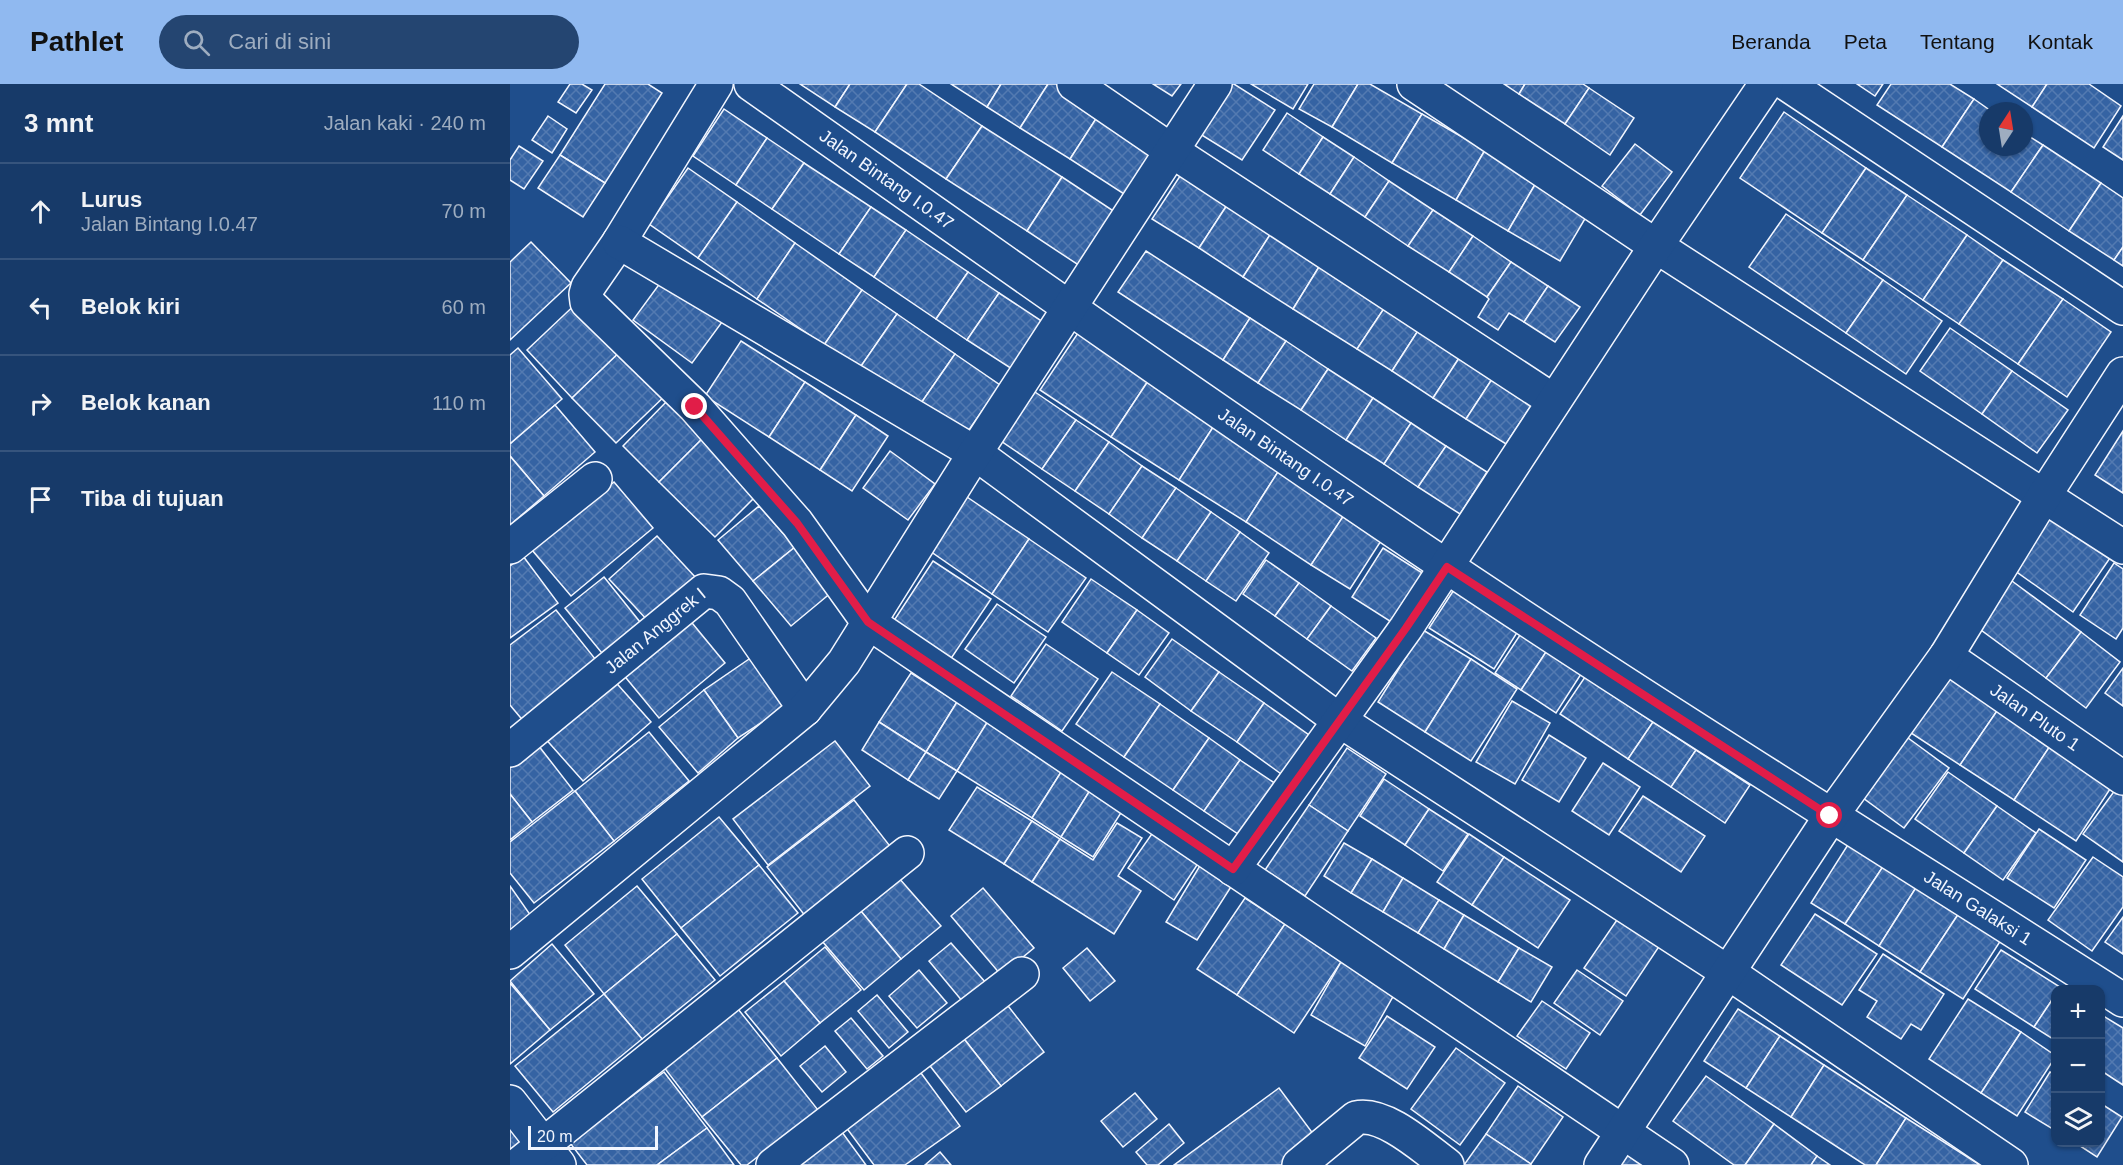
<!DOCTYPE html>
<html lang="id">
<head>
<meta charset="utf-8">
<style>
  body { margin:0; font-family:Helvetica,sans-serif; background:#244571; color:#f1f3f6 }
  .controls { position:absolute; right:18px; bottom:18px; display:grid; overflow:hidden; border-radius:12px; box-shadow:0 2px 4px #0004 }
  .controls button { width:54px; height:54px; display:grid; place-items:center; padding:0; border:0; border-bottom:2px solid #36547d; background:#173a69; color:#f1f3f6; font:30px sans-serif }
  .compass { position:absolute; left:1469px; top:18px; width:54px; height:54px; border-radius:50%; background:#173a69; box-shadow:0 2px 4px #0004; rotate:12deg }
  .scale { position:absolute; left:18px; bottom:15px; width:130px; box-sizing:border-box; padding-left:6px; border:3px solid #f2f6ff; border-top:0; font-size:16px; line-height:21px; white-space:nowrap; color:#f2f6ff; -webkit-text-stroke:4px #1f4e8c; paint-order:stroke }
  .stop { position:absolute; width:18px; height:18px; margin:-14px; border:4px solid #e11d48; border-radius:50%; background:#fff }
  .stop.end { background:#e11d48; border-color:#fff; box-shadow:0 2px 6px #0008 }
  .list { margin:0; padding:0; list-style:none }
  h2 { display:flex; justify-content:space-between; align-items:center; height:78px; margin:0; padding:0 24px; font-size:26px }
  h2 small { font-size:20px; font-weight:400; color:#9eadc0 }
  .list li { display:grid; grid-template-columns:39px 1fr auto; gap:18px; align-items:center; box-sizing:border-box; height:96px; padding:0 24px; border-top:2px solid #36547d }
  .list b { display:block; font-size:22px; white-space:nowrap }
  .list p { margin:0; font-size:20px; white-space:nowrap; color:#9eadc0 }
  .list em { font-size:20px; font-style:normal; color:#9eadc0 }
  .icon { flex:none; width:33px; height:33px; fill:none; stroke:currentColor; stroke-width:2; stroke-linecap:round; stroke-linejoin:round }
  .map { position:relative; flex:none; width:1613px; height:1081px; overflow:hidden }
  header { display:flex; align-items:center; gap:36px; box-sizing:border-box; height:84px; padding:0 30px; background:#90b9f0; color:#111 }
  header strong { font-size:28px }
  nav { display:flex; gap:33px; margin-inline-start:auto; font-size:21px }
  .search { width:420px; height:54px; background:#244571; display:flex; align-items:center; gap:15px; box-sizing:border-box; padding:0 21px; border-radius:33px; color:#9eadc0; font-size:22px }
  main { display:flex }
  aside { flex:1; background:#173a69 }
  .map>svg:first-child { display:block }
  .building { fill:url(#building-cross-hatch); stroke:#f2f6ff; stroke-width:1.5 }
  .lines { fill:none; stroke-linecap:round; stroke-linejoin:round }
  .street-casing { stroke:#f2f6ff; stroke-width:36 }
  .street { stroke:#1f4e8c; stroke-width:33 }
  .route { stroke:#e11d48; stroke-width:8 }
  .labels { text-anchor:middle; stroke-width:4.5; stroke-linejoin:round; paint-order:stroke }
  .street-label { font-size:18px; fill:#f2f6ff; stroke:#1f4e8c }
</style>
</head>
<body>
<header>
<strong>Pathlet</strong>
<div class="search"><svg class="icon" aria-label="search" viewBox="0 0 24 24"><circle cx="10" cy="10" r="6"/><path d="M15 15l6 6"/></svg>Cari di sini</div>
<nav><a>Beranda</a><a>Peta</a><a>Tentang</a><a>Kontak</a></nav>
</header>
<main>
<aside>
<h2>3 mnt<small>Jalan kaki · 240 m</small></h2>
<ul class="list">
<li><svg class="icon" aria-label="ahead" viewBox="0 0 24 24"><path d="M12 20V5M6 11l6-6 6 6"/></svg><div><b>Lurus</b><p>Jalan Bintang I.0.47</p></div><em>70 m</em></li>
<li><svg class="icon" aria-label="left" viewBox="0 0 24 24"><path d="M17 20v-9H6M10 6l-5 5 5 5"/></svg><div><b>Belok kiri</b></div><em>60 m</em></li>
<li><svg class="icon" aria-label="right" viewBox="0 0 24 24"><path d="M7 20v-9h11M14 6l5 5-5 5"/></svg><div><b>Belok kanan</b></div><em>110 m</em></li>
<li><svg class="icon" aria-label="arrive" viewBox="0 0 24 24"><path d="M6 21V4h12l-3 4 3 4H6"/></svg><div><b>Tiba di tujuan</b></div></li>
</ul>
</aside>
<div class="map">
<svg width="1613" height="1081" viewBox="0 0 1613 1081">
  <defs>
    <pattern id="building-cross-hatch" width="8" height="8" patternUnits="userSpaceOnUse" patternTransform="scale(1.5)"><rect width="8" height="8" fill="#3563a3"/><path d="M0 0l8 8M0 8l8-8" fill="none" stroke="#537ab1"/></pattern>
  </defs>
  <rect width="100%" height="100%" fill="#1f4e8c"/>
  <!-- building -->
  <g class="building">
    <polygon points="60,0 72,0 82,6 66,29 48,18"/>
    <polygon points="95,0 138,0 152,9 95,99 50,71"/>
    <polygon points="290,0 340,0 325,23"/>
    <polygon points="340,0 397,0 365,48 325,23"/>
    <polygon points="397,0 409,0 472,42 436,95 365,48"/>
    <polygon points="441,0 491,0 477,23"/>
    <polygon points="491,0 538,0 510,44 477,23"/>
    <polygon points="538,0 549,0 591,27 560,75 510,44"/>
    <polygon points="643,0 671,0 662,12"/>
    <polygon points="711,0 724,0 765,26 732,76 682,45"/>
    <polygon points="741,0 798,0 783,25"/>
    <polygon points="804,0 848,0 822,43 789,25"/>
    <polygon points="848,0 860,0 912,30 882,79 822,43"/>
    <polygon points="994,0 1015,0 1009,10"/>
    <polygon points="1015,0 1073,0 1079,4 1055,40 1009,10"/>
    <polygon points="1347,0 1373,0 1365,12"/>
    <polygon points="1381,0 1440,0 1464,15 1432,63 1367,21"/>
    <polygon points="1487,0 1537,0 1522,23"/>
    <polygon points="1537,0 1579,0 1611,22 1584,64 1522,23"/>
    <polygon points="1079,4 1124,34 1100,71 1055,40"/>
    <polygon points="1464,15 1481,27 1478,27 1478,63 1514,63 1514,49 1533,61 1501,108 1432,63"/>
    <polygon points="214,25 257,54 226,101 183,72"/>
    <polygon points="591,27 646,61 614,110 560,75"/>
    <polygon points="1274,28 1356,84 1312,149 1230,94"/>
    <polygon points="777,29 813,53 789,90 753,66"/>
    <polygon points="912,30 975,66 946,116 882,79"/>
    <polygon points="38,32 57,45 42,69 22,56"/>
    <polygon points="1613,32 1613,76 1593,63"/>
    <polygon points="472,42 552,93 517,147 436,95"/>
    <polygon points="813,53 844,73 820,110 789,90"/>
    <polygon points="257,54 294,79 262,125 226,101"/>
    <polygon points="1125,60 1162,88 1130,131 1092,102"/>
    <polygon points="1533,61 1591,99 1559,147 1501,108"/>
    <polygon points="9,62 33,77 14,105 0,96 0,76"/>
    <polygon points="975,66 1027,97 998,147 946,116"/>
    <polygon points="50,71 95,99 73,133 28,104"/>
    <polygon points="844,73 879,97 855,133 820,110"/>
    <polygon points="294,79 361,123 329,170 262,125"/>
    <polygon points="178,84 227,118 188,174 139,140"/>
    <polygon points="1356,84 1397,111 1353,176 1312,149"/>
    <polygon points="672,89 719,118 689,164 642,135"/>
    <polygon points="552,93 605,128 570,182 517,147"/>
    <polygon points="879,97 923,126 898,162 855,133"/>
    <polygon points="1027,97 1079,128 1050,177 998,147"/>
    <polygon points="1591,99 1613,114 1613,163 1604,176 1559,147"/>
    <polygon points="1397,111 1457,151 1413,216 1353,176"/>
    <polygon points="227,118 285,159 247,215 188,174"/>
    <polygon points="719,118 763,146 733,193 689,164"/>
    <polygon points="361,123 396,146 364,193 329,170"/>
    <polygon points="923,126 963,152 939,188 898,162"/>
    <polygon points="1276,130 1373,196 1336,249 1239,183"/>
    <polygon points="396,146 458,188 426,235 364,193"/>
    <polygon points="763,146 812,178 783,225 733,193"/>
    <polygon points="1457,151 1493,176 1449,240 1413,216"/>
    <polygon points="963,152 1001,178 977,213 939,188"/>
    <polygon points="21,158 61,199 0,256 0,178"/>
    <polygon points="285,159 352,206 314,261 247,215"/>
    <polygon points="1613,163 1613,182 1604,176"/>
    <polygon points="636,167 740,234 713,276 608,208"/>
    <polygon points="1493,176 1553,215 1508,280 1449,240"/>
    <polygon points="812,178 877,220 847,265 783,225"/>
    <polygon points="1001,178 1038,202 1014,238 999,229 988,246 968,233 979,215 977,213"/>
    <polygon points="458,188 489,209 457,256 426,235"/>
    <polygon points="156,191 215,234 182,279 123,236"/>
    <polygon points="1373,196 1432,237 1396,290 1336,249"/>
    <polygon points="1038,202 1070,223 1045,258 1014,238"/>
    <polygon points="352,206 387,230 349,285 314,261"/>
    <polygon points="489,209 533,238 502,285 457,256"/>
    <polygon points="72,214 117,261 62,314 17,266"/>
    <polygon points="1553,215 1601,248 1557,313 1508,280"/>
    <polygon points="877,220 911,242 882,287 847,265"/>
    <polygon points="387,230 445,270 407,325 349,285"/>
    <polygon points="740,234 776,257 748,299 713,276"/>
    <polygon points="911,242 953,268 923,314 882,287"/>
    <polygon points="1440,244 1502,287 1472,330 1410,287"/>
    <polygon points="568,249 640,294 601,353 530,306"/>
    <polygon points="231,257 295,298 259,353 195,312"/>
    <polygon points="776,257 818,285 791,326 748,299"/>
    <polygon points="117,261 161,306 106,359 62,314"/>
    <polygon points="8,264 52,315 0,360 0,271"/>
    <polygon points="953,268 986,289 956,335 923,314"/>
    <polygon points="445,270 490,301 452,356 407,325"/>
    <polygon points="818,285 863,314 836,356 791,326"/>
    <polygon points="1502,287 1558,326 1527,369 1472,330"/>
    <polygon points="986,289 1026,314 996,360 956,335"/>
    <polygon points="640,294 707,337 669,396 601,353"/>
    <polygon points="295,298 346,331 310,386 259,353"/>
    <polygon points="525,308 566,336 532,385 491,357"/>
    <polygon points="863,314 901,339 874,380 836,356"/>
    <polygon points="158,316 195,352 149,398 113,362"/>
    <polygon points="45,321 85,368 34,412 0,372 0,360"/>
    <polygon points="346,331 378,352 342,407 310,386"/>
    <polygon points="566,336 599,358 565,407 532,385"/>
    <polygon points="707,337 773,380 736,438 669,396"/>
    <polygon points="901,339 936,362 908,403 874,380"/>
    <polygon points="1613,347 1613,409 1585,391"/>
    <polygon points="195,352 251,407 205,453 149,398"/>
    <polygon points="599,358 632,382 599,430 565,407"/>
    <polygon points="936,362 977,388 950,430 908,403"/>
    <polygon points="380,367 425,400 398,436 353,404"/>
    <polygon points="0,372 34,412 0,441"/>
    <polygon points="773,380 840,422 801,481 736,438"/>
    <polygon points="632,382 666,404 632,454 599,430"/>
    <polygon points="104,398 143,444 61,512 22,466"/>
    <polygon points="666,404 701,428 667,477 632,454"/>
    <polygon points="457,413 519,455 482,510 420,467"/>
    <polygon points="249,422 285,463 243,497 208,456"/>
    <polygon points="840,422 878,446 840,505 801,481"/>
    <polygon points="701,428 730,448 696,497 667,477"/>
    <polygon points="1538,431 1600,474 1563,528 1501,484"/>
    <polygon points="730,448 759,469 726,517 696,497"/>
    <polygon points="147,452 187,495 139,538 99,495"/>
    <polygon points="519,455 576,494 538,548 482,510"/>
    <polygon points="285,463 322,508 281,542 243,497"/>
    <polygon points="873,464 917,492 886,541 842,513"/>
    <polygon points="13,472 48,519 0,554 0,482"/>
    <polygon points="756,476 789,499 765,532 733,510"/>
    <polygon points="423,477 481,515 440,576 383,538"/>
    <polygon points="1604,479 1613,485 1613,544 1606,555 1570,531"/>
    <polygon points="94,493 134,543 96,574 55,524"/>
    <polygon points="581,495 627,526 597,569 552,538"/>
    <polygon points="951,495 1015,536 984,585 919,544"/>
    <polygon points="1502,497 1571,548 1536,594 1467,543"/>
    <polygon points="789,499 821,522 797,555 765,532"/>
    <polygon points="487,520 536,553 504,599 455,565"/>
    <polygon points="821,522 866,554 842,587 797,555"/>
    <polygon points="46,526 90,581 15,639 0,621 0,561"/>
    <polygon points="627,526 659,549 629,591 597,569"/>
    <polygon points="178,534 215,579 149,634 112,589"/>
    <polygon points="913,546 961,575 915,648 868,618"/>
    <polygon points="1012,548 1038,565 1011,606 985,589"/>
    <polygon points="1571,548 1610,578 1576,624 1536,594"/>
    <polygon points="662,555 709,588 681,627 635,593"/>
    <polygon points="536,560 588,595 552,647 501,612"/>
    <polygon points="1038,565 1073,587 1046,629 1011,606"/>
    <polygon points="245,571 278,621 228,654 194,606"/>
    <polygon points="961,575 1007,605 961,677 915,648"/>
    <polygon points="1613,584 1613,622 1595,609"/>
    <polygon points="602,588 650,620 614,673 566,640"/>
    <polygon points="709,588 754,619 727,658 681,627"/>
    <polygon points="1434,588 1489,624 1450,681 1395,645"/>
    <polygon points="401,589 447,618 416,668 369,638"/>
    <polygon points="101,593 141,638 73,697 33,652"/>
    <polygon points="1075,593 1143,638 1118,675 1050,630"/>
    <polygon points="194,606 228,654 188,689 149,643"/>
    <polygon points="1002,617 1040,639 1005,700 966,678"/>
    <polygon points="447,618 478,637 447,687 416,668"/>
    <polygon points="754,619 806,656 778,695 727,658"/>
    <polygon points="650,620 699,654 663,706 614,673"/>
    <polygon points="1489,624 1542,659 1504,716 1450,681"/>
    <polygon points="478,637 553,685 522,734 447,687"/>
    <polygon points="369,638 416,668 398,696 352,666"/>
    <polygon points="1143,638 1186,666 1161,703 1118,675"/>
    <polygon points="139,648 179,697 104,757 65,707"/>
    <polygon points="1039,651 1076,674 1049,718 1012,696"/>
    <polygon points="1394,651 1439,684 1394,744 1349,711"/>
    <polygon points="699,654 730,676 694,727 663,706"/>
    <polygon points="325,657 360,702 258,781 223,735"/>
    <polygon points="1542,659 1604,699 1566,757 1504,716"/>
    <polygon points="28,661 63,706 22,738 0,710 0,684"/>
    <polygon points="837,664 876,690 838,747 799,721"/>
    <polygon points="1186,666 1240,701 1215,739 1161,703"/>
    <polygon points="416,668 447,687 429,715 398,696"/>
    <polygon points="730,676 769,702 734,754 694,727"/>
    <polygon points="1093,679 1130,703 1099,751 1062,727"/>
    <polygon points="553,685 582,703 551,753 522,734"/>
    <polygon points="1438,688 1487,722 1454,769 1405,735"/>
    <polygon points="874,695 919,725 895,761 850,732"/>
    <polygon points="1608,702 1613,705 1613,778 1573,750"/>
    <polygon points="467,703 522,737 494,780 439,746"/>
    <polygon points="582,703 614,724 583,773 551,753"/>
    <polygon points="65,707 104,757 24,819 0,789 0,758"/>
    <polygon points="0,710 22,738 0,756"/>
    <polygon points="1133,712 1195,752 1171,788 1109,747"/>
    <polygon points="344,716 383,766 296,833 257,783"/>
    <polygon points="799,721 838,747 795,812 755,786"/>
    <polygon points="1487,722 1526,749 1493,796 1454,769"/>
    <polygon points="919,725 958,750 933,787 895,761"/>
    <polygon points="209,733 249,781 171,844 132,795"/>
    <polygon points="522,737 550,755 522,798 494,780"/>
    <polygon points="607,739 632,754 608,792 631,807 604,850 522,798 550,755 583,776"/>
    <polygon points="646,744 691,775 664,816 618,784"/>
    <polygon points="1529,745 1576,776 1544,824 1497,794"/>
    <polygon points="959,750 994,773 962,821 927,798"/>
    <polygon points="834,759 862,775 841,809 814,792"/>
    <polygon points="1339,759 1374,781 1335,840 1301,819"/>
    <polygon points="994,773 1060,816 1028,864 962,821"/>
    <polygon points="1583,773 1613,793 1613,823 1582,867 1538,836"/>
    <polygon points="694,775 726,795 687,856 656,838"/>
    <polygon points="862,775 893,794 873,828 841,809"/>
    <polygon points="249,781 288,829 210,892 171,844"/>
    <polygon points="1374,781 1407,802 1369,862 1335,840"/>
    <polygon points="388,793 431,842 391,875 350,826"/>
    <polygon points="893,794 929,816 908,849 873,828"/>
    <polygon points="0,802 28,842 0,862"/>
    <polygon points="127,802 167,850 94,910 55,861"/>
    <polygon points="1407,802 1449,829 1410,888 1369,862"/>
    <polygon points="473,804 524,864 491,891 441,832"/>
    <polygon points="735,814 775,840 727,911 687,885"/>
    <polygon points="929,816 954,831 934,865 908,849"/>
    <polygon points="350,826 391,875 354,906 312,857"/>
    <polygon points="1449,829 1491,856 1453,915 1410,888"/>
    <polygon points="1111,830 1152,858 1116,912 1074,884"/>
    <polygon points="1305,830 1367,870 1332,921 1271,881"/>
    <polygon points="954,831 1009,864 988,898 934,865"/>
    <polygon points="1613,833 1613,870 1595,858"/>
    <polygon points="775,840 831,878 784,949 727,911"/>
    <polygon points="167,850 205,896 132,955 94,910"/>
    <polygon points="441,859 476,899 453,918 419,877"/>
    <polygon points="42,860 84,910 40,946 0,897"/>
    <polygon points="315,863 351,906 310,939 274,897"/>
    <polygon points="577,864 605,897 580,917 553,884"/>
    <polygon points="1009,864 1042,883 1021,918 988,898"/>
    <polygon points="1491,866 1550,903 1546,906 1546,910 1524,943 1465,905"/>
    <polygon points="1373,870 1434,910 1411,946 1401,940 1391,955 1357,933 1367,917 1349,906"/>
    <polygon points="831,878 885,909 855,962 801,931"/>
    <polygon points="409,886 437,919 407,944 379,912"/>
    <polygon points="1067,886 1113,917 1090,951 1044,919"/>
    <polygon points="274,897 310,939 271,972 235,928"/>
    <polygon points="0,899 40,946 0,980"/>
    <polygon points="94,910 132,955 43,1028 5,982"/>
    <polygon points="1546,910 1546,957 1524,943"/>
    <polygon points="367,911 398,948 379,964 348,927"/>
    <polygon points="1458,915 1511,948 1471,1009 1419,975"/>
    <polygon points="1032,917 1080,949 1056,985 1007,952"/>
    <polygon points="495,918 534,968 491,1002 451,951"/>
    <polygon points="228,925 267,974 192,1033 153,982"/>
    <polygon points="1228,925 1270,952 1236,1004 1194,977"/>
    <polygon points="1590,930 1613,944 1613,1001 1590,986"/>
    <polygon points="877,932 925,963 897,1005 849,974"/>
    <polygon points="341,934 373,972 357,985 325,947"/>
    <polygon points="1511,948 1546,972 1507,1032 1471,1009"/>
    <polygon points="451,951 491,1002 456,1028 417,978"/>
    <polygon points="1270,952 1314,981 1281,1033 1236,1004"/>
    <polygon points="315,962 336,988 312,1008 290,982"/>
    <polygon points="946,964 995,999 950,1061 901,1025"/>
    <polygon points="267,974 308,1026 237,1081 231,1081 192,1033"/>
    <polygon points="1314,981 1396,1034 1366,1081 1355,1081 1281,1033"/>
    <polygon points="154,988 197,1044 147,1081 77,1081 60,1059"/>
    <polygon points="1540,988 1546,991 1546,1047 1515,1028"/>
    <polygon points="411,989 450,1042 395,1081 364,1081 335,1042"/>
    <polygon points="1196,992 1264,1040 1235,1081 1224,1081 1163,1037"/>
    <polygon points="1008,1002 1053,1033 1021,1080 976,1050"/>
    <polygon points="769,1004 810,1059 781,1081 664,1081"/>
    <polygon points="625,1009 647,1035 613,1063 591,1037"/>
    <polygon points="1590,1019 1612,1033 1587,1073 1564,1058 1590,1058"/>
    <polygon points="0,1025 20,1052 0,1067"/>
    <polygon points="1396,1034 1470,1081 1366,1081"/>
    <polygon points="659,1040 674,1059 648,1081 637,1081 626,1068"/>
    <polygon points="1264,1040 1307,1072 1301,1081 1235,1081"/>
    <polygon points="197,1044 224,1081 147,1081"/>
    <polygon points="329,1044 356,1081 281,1081"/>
    <polygon points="976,1050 1021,1080 1020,1081 954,1081"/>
    <polygon points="1111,1067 1132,1081 1102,1081"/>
    <polygon points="430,1068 441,1081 415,1081"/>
    <polygon points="1307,1072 1320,1081 1301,1081"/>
  </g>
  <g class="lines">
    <defs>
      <g id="street">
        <polyline points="206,0 109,158 78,203 76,210 77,218 185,323 287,439 358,538 1162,1081"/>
        <path id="s1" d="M 241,0 C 471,162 702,325 936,482 C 1159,631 1387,772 1613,916"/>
        <polyline points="564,0 662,67 1044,317"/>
        <polyline points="904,0 1146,162 1613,463"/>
        <polyline points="1277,0 1613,224"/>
        <polyline points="109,158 465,369 829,636 1219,889 1501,1081"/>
        <polyline points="0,463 85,395"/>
        <path id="s2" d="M 1436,572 L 1613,694"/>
        <path id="s3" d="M 0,666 L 194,507 L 209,509 L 220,517 L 295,625"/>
        <polyline points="723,785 896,544 1146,162 1256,0"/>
        <polyline points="0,868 295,625 334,578 465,369 705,0"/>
        <polyline points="0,1018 49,1081"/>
        <polyline points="8,1081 397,769"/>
        <polyline points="263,1081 512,890"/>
        <path d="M 789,1081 L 846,1034 C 874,1027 915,1065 937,1081"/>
        <polyline points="1091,1081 1321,732 1436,572 1534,412 1613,290"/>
      </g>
    </defs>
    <!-- street casing -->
    <use href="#street" class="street-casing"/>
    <!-- street -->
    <use href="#street" class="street"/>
  </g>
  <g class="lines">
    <!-- route -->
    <polyline class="route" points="185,323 287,439 358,538 723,785 896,544 937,483 1320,732"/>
  </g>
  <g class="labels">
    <!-- street labels -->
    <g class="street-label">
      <text dy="6" stroke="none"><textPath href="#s1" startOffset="166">Jalan Bintang I.0.47</textPath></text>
      <text dy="6" stroke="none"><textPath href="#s1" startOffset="652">Jalan Bintang I.0.47</textPath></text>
      <text dy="6" stroke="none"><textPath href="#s3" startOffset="188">Jalan Anggrek I</textPath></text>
      <text dy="6" stroke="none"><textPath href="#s2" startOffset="108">Jalan Pluto 1</textPath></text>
      <text dy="6" stroke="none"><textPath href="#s1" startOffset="1478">Jalan Galaksi 1</textPath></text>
    </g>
  </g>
</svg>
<div class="controls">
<button>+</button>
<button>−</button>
<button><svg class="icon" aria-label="layers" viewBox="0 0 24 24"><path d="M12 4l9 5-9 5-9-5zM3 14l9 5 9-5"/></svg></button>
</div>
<svg class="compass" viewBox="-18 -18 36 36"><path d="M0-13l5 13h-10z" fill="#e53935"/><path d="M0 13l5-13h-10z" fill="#9eadc0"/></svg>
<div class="scale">20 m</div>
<div class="stop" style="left:1320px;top:732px"></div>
<div class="stop end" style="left:185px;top:323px"></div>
</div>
</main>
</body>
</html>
